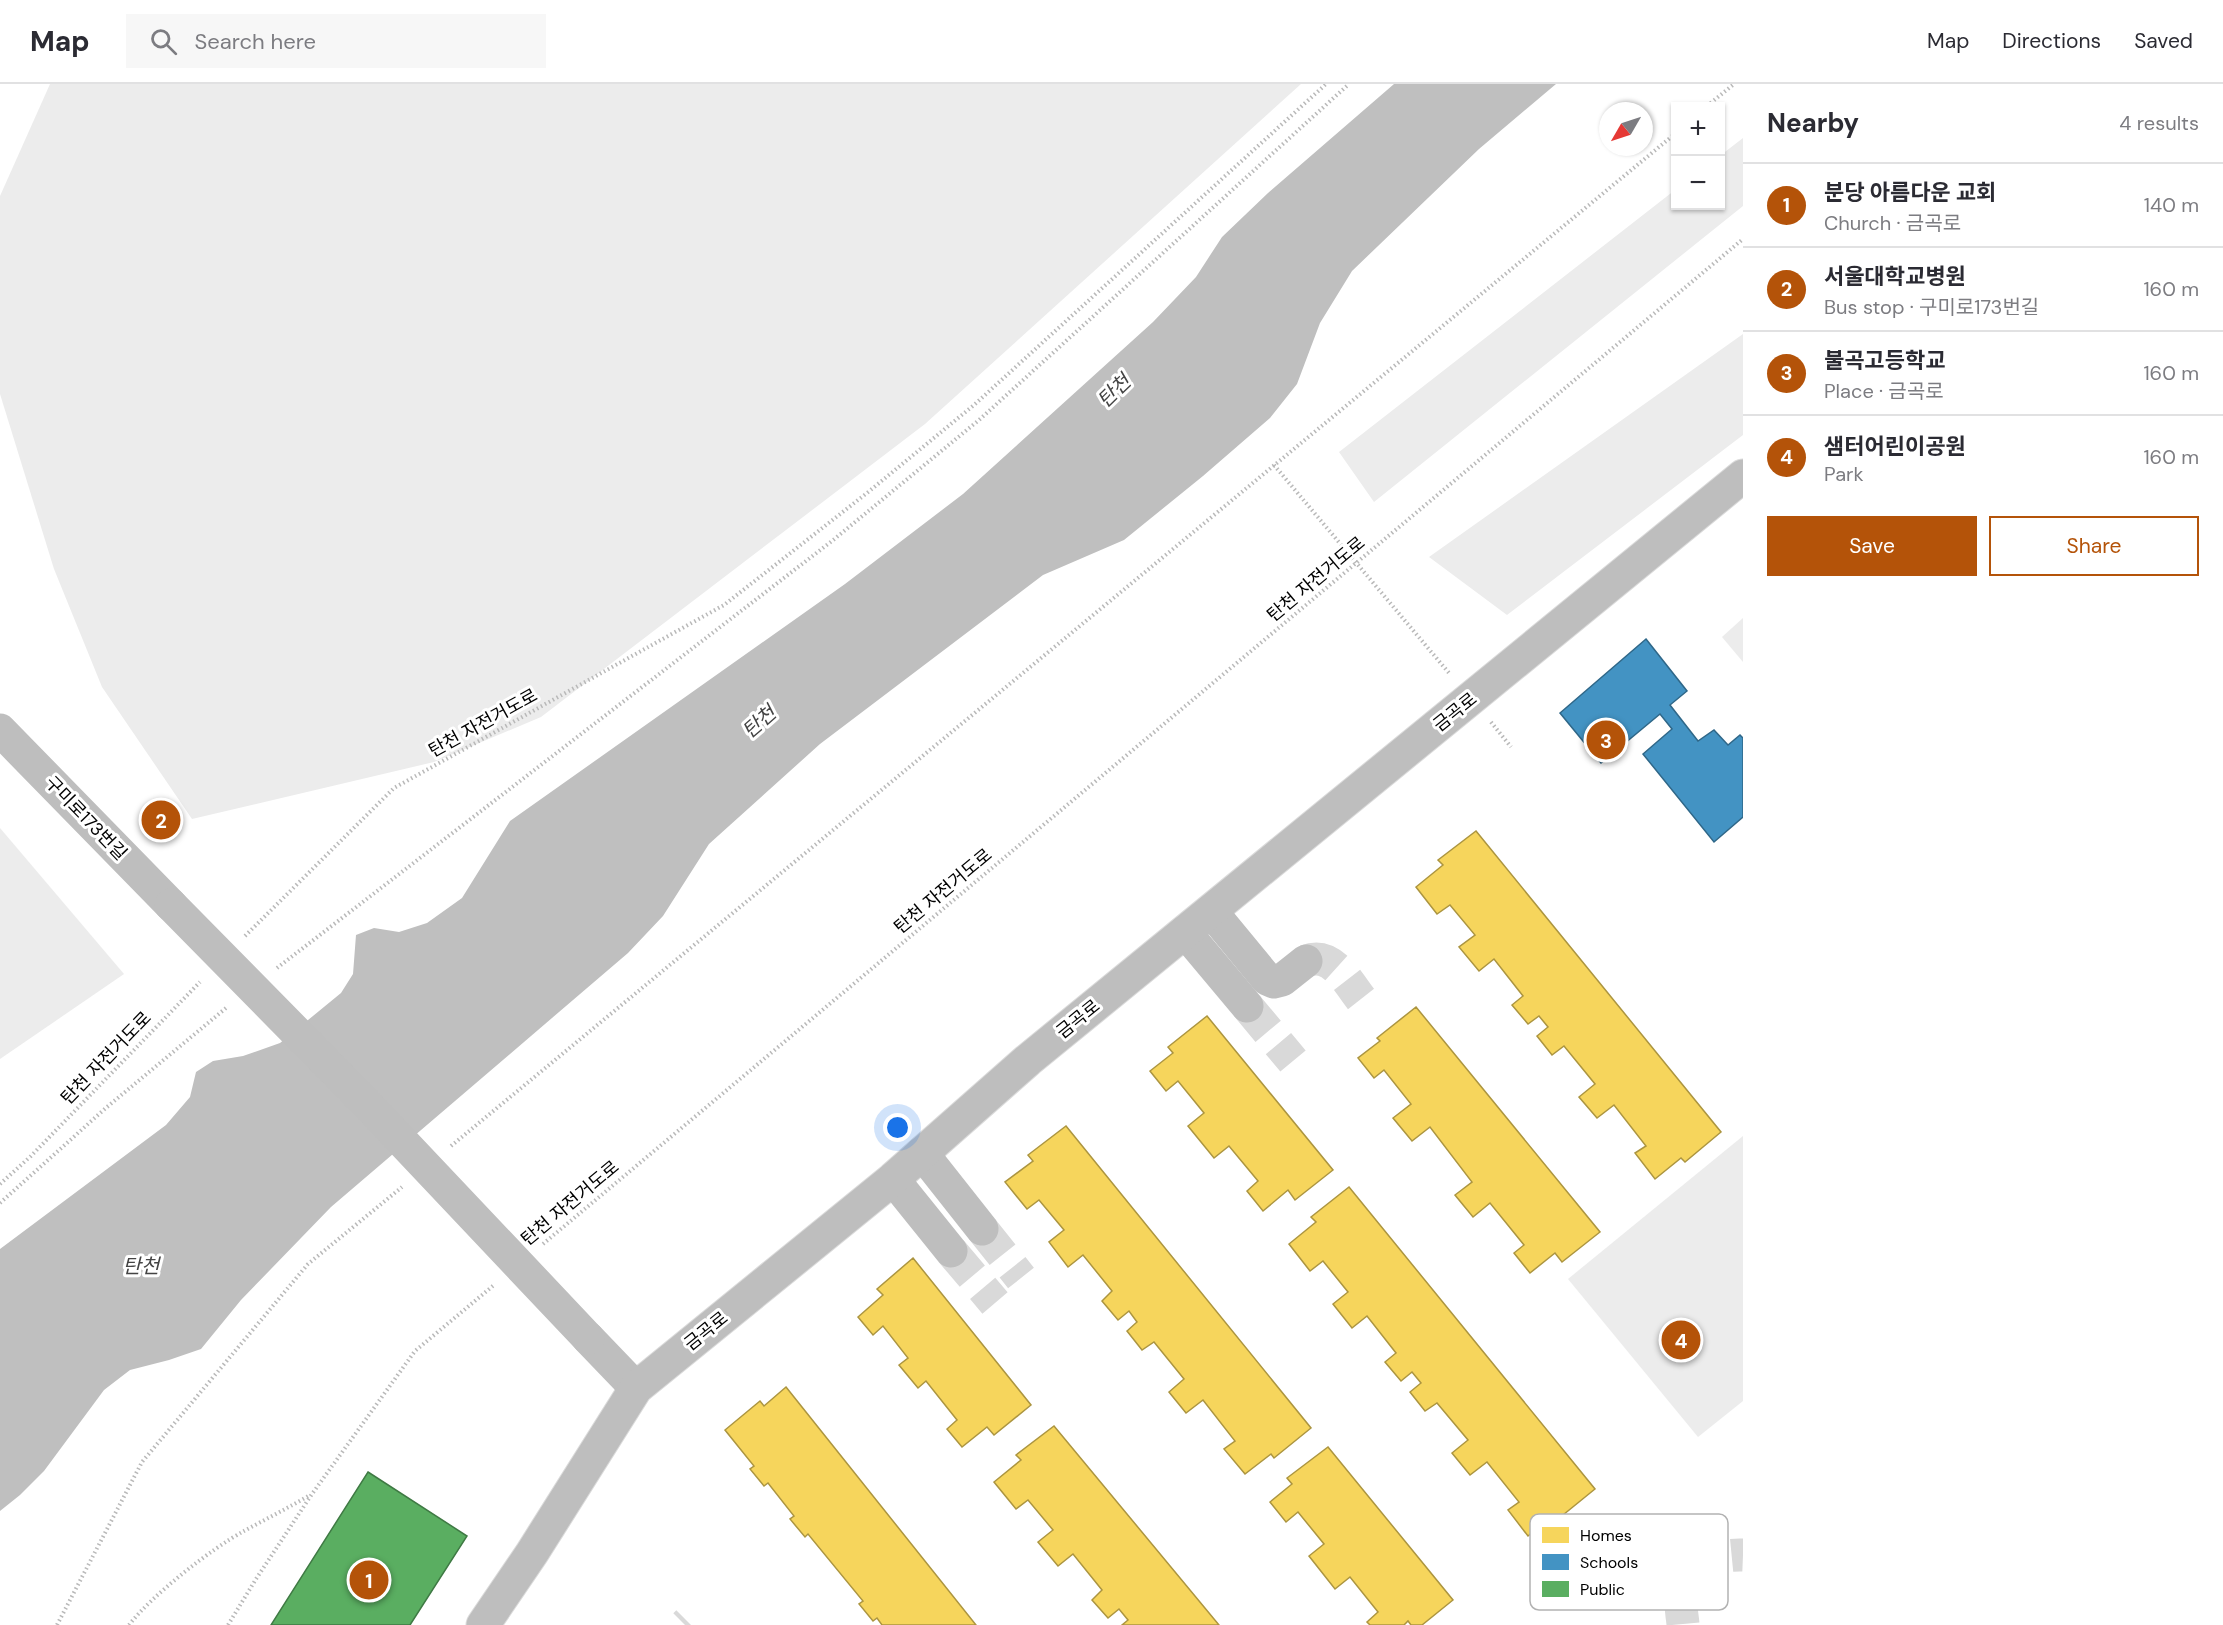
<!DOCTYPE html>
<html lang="en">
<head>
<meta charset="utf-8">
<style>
  body { margin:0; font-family:"DM Sans","Noto Sans KR",sans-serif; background:#f7f7f7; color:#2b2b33 }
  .controls { position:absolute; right:18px; top:18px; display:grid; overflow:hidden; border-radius:0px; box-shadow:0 2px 4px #0004 }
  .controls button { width:54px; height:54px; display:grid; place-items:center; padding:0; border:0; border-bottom:2px solid #e1e1e2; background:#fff; color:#2b2b33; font:30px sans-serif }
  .compass { position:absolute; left:1599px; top:18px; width:54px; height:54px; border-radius:50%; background:#fff; box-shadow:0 2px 4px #0004; rotate:231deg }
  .you { position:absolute; left:898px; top:1044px; width:21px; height:21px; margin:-15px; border:4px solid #fff; border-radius:50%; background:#1a73e8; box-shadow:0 0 0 9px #1a73e833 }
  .badge { display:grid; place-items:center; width:39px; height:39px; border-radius:50%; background:#b45309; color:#fff; font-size:20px; font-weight:700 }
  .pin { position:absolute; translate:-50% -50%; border:3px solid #fff; box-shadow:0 2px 6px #0006 }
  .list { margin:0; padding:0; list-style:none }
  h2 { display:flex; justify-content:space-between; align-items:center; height:78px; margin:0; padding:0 24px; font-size:26px }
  h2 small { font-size:20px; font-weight:400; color:#7c7c81 }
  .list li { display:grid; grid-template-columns:39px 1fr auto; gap:18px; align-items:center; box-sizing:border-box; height:84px; padding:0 24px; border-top:2px solid #e1e1e2 }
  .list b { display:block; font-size:22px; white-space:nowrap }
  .list p { margin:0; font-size:20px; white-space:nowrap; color:#7c7c81 }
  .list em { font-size:20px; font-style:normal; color:#7c7c81 }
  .actions { display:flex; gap:12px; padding:18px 24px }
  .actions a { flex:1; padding:14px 0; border:2px solid #b45309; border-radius:0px; text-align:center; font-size:21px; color:#b45309 }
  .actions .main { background:#b45309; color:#fff }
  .icon { flex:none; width:33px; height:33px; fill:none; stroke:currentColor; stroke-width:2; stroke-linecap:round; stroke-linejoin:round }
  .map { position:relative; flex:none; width:1743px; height:1541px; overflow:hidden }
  header { display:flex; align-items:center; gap:36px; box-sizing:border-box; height:84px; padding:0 30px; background:#fff; border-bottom:2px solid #e1e1e2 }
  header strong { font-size:28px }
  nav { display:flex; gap:33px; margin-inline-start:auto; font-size:21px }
  .search { width:420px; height:54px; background:#f7f7f7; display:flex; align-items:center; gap:15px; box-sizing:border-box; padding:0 21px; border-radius:0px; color:#7c7c81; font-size:22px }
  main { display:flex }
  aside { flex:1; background:#fff }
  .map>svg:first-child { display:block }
  .green { fill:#ececec }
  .water { fill:#bfbfbf }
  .homes { fill:#f6d55c; stroke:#ac9540; stroke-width:1.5 }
  .schools { fill:#4393c3; stroke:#2f6788; stroke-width:1.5 }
  .public { fill:#5aae61; stroke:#3f7a44; stroke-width:1.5 }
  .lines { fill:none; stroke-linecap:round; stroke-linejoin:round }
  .minor-tunnel { stroke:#d9d9d9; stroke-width:33; stroke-dasharray:33 16; stroke-linecap:butt }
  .major-casing { stroke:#dbdbdb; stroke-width:35 }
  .path { stroke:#b9b9b9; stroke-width:4; stroke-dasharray:1.5 3; stroke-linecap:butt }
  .minor { stroke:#bebebe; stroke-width:33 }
  .major { stroke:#bebebe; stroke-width:33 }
  .minor-bridge { stroke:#bebebe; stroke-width:33 }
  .labels { text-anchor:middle; stroke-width:6; stroke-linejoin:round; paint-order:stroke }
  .street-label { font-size:18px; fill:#000; stroke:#fff }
  .water-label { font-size:20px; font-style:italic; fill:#444; stroke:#fff }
  .key { fill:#fff; stroke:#b2b2b2; stroke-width:1.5 }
  .key-label { font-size:16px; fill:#000 }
</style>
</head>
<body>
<header>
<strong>Map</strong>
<div class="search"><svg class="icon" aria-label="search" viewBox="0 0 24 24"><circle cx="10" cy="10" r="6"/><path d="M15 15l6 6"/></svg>Search here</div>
<nav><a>Map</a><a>Directions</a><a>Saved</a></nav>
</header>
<main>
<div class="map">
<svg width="1743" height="1541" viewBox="0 0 1743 1541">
  <rect width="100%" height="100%" fill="#fff"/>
  <!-- green -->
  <g class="green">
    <polygon points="50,0 1301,0 925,340 541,633 434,678 192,735 102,603 54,485 0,310 0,112"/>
    <polygon points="1743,54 1743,122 1374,418 1339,368 1675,106 1676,122 1720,122 1721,71"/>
    <polygon points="1743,250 1743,351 1507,531 1429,473"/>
    <polygon points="1743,534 1743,578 1722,553"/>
    <polygon points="0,744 124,890 0,975"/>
    <polygon points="1743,1052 1743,1317 1698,1353 1568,1195"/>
  </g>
  <!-- water -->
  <polygon class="water" points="1394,0 1556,0 1479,65 1352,187 1320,239 1297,300 1270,334 1203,392 1124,456 1043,491 820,660 709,760 663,832 628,869 331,1123 241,1216 201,1265 169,1276 130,1286 104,1306 44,1387 20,1411 0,1427 0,1165 166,1041 190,1013 196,988 213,977 243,972 280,959 341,909 353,890 356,851 374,844 399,848 427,839 462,814 510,737 845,500 963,410 1153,238 1196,193 1222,153 1268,109"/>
  <!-- homes -->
  <g class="homes">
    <polygon points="1476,747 1721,1048 1685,1078 1681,1074 1655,1095 1635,1069 1646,1062 1614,1021 1597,1034 1579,1013 1595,1000 1564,962 1552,971 1537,952 1548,943 1539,932 1528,940 1512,921 1523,912 1494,875 1479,887 1459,863 1475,851 1450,821 1437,830 1416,803 1443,781 1438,776"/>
    <polygon points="1416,923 1600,1148 1562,1178 1555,1169 1530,1189 1514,1169 1524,1161 1490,1119 1473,1133 1455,1111 1472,1098 1430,1043 1412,1057 1393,1034 1411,1020 1384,986 1374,994 1358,974 1380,957 1377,954"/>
    <polygon points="1207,932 1333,1086 1295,1116 1288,1106 1263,1127 1247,1107 1258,1097 1229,1062 1214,1074 1188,1042 1204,1029 1178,997 1166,1007 1150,987 1173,969 1168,963"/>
    <polygon points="1066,1042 1311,1344 1274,1374 1271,1370 1245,1390 1224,1365 1235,1357 1203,1316 1186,1329 1169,1308 1184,1295 1154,1258 1142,1266 1127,1247 1137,1238 1129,1227 1118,1236 1102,1217 1112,1207 1083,1171 1068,1183 1049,1158 1064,1146 1039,1116 1027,1125 1005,1098 1033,1077 1028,1071"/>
    <polygon points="1349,1103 1595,1405 1558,1435 1554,1431 1528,1452 1508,1426 1519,1418 1487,1378 1470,1391 1452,1369 1468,1356 1437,1319 1425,1327 1410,1308 1421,1299 1412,1288 1401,1297 1385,1278 1396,1269 1367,1232 1352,1244 1333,1220 1348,1208 1323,1177 1310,1187 1289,1160 1316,1138 1311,1133"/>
    <polygon points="913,1174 1031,1321 994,1351 987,1343 962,1363 947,1345 957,1336 926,1297 918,1304 899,1281 908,1274 883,1242 873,1251 858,1233 883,1211 877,1205"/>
    <polygon points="786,1303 976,1541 882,1541 877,1534 873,1537 859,1520 863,1517 808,1450 805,1453 790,1435 794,1432 768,1399 764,1402 750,1385 754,1382 725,1346 760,1317 764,1322"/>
    <polygon points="1054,1342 1219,1541 1122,1541 1128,1536 1119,1525 1108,1534 1092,1516 1102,1506 1073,1470 1058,1482 1038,1458 1053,1446 1028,1416 1016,1425 994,1398 1021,1376 1016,1371"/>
    <polygon points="1328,1363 1453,1516 1422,1541 1411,1541 1408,1537 1404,1541 1370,1541 1367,1538 1378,1528 1350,1493 1335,1505 1309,1472 1324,1460 1298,1428 1286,1438 1270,1418 1292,1400 1287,1394"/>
  </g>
  <!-- schools -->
  <polygon class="schools" points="1646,555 1687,607 1670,621 1698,657 1714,646 1728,661 1740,651 1743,654 1743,733 1714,758 1643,670 1672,645 1660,630 1601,679 1560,629"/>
  <!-- public -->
  <polygon class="public" points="368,1388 467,1452 410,1541 271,1541"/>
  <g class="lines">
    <!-- minor-tunnel -->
    <g class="minor-tunnel">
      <path d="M 1306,877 C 1332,867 1347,897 1361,915"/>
      <polyline points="1247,922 1293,977"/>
      <polyline points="982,1145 1021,1194"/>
      <polyline points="951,1167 995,1219"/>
      <path d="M 1683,1540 C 1682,1529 1679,1518 1682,1507 C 1691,1480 1718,1470 1743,1471"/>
      <polyline points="685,1541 688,1538"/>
    </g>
    <defs>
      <polyline id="major" points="483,1541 532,1469 636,1304 893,1095 1028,976 1743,392"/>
    </defs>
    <!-- major casing -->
    <use href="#major" class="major-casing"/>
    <!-- path -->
    <g class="path">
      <polyline points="1707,22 1734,0"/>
      <polyline points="1274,381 1449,589"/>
      <polyline points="1491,638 1511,663"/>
      <polyline points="245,852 394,704 724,521 867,409 974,321 1326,0"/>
      <polyline points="277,884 832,457 979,336 1349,0"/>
      <polyline points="451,1062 1676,49"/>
      <polyline points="0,1100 31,1072 200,898"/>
      <polyline points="0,1119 107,1023 226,924"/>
      <polyline points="543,1160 1743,155"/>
      <polyline points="57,1541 142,1378 308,1180 402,1103"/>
      <path d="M 129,1541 C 152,1511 211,1465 244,1447 C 266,1435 288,1424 310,1411"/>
      <polyline points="228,1541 256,1495 312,1410 415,1267 494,1201"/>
    </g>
    <!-- minor -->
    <g class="minor">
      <polyline points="0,646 171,821"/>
      <polyline points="1211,827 1267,895 1274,898 1282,896 1306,877"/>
      <polyline points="1185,848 1247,922"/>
      <polyline points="922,1069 982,1145"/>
      <polyline points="893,1095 951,1167"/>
      <polyline points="588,1254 636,1304"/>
    </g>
    <!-- major -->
    <use href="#major" class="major"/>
    <!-- minor-bridge -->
    <polyline class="minor-bridge" points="171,821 364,1017 588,1254"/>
  </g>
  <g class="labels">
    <!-- street labels -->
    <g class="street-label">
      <text transform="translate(1316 495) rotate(-40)" y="6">탄천 자전거도로</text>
      <text transform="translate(1455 628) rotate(-39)" y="6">금곡로</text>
      <text transform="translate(483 639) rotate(-29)" y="6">탄천 자전거도로</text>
      <text transform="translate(86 734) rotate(46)" y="6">구미로173번길</text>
      <text transform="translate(943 807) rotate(-40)" y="6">탄천 자전거도로</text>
      <text transform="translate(1078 935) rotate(-39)" y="6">금곡로</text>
      <text transform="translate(106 974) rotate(-46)" y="6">탄천 자전거도로</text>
      <text transform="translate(570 1119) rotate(-40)" y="6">탄천 자전거도로</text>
      <text transform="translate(706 1247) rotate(-39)" y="6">금곡로</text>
    </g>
    <!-- water labels -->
    <g class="water-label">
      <text transform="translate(1114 307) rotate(-44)" y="7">탄천</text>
      <text transform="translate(759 638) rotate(-41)" y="7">탄천</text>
      <text x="141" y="1189">탄천</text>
    </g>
  </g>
  <!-- legend -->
  <rect x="1530" y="1430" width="198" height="96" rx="9" class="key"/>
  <rect x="1542" y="1443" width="27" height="16" fill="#f6d55c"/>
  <rect x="1542" y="1470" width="27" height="16" fill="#4393c3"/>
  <rect x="1542" y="1497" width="27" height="16" fill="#5aae61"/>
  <g class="key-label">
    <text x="1580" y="1457">Homes</text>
    <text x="1580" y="1484">Schools</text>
    <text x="1580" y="1511">Public</text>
  </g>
</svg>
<div class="controls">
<button>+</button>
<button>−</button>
</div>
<svg class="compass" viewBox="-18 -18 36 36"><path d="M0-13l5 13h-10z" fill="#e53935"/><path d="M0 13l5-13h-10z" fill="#7c7c81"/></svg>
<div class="you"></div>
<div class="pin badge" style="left:369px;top:1496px">1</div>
<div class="pin badge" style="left:161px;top:736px">2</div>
<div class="pin badge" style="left:1606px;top:656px">3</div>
<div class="pin badge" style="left:1681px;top:1256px">4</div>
</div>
<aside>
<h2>Nearby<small>4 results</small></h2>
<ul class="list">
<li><span class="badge">1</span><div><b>분당 아름다운 교회</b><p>Church · 금곡로</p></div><em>140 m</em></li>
<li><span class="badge">2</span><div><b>서울대학교병원</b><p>Bus stop · 구미로173번길</p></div><em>160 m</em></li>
<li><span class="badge">3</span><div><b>불곡고등학교</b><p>Place · 금곡로</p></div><em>160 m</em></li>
<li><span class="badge">4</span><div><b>샘터어린이공원</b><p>Park</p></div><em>160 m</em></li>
</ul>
<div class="actions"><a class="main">Save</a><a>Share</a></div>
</aside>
</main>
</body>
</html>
